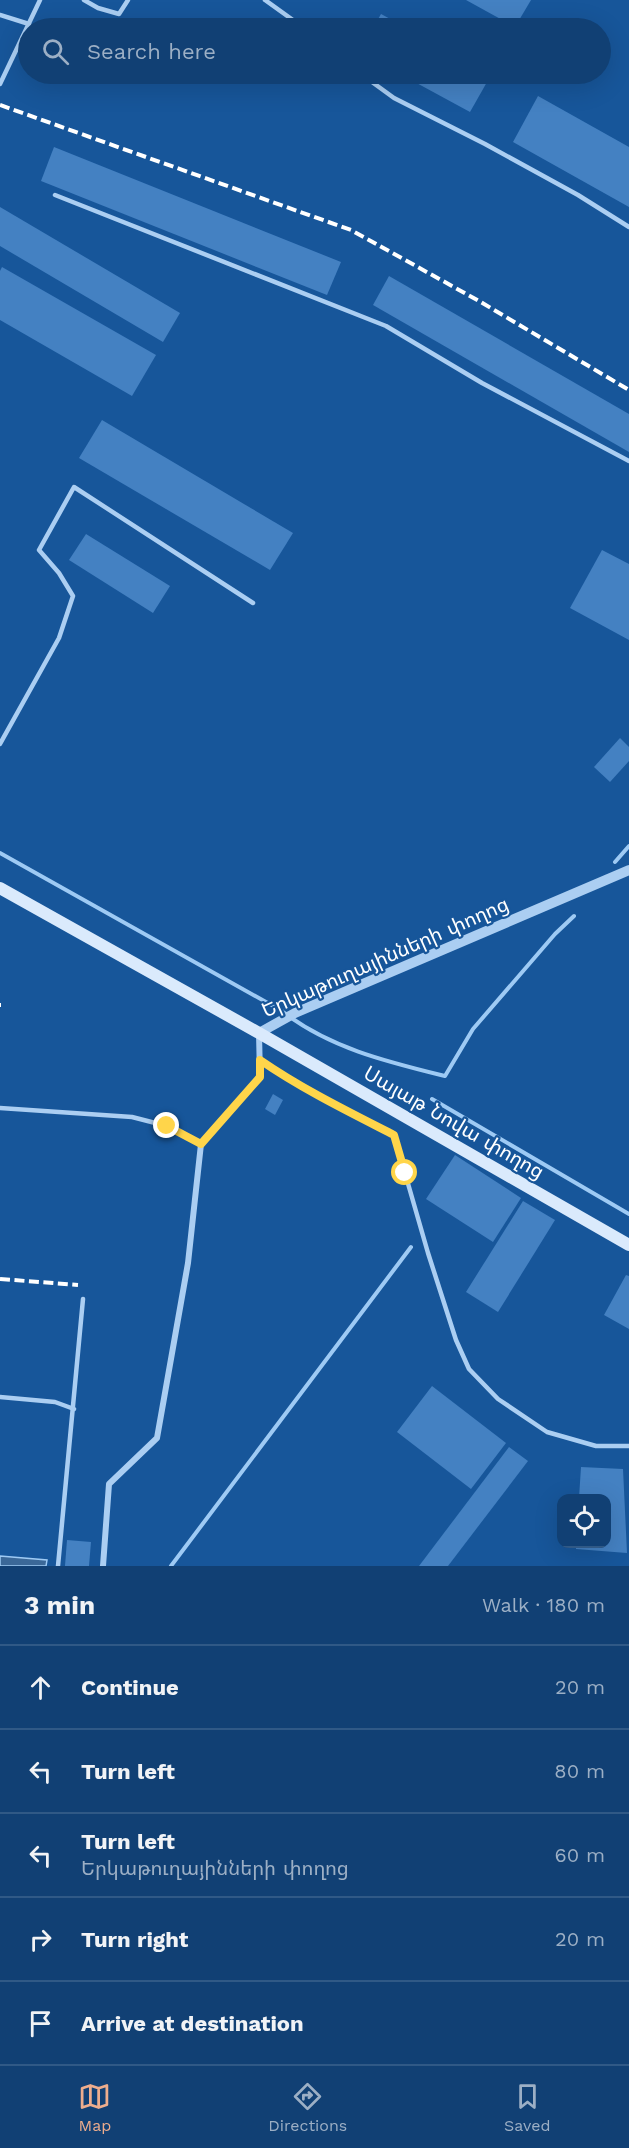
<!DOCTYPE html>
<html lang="en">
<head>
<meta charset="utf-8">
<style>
  body { margin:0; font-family:"Work Sans","Noto Sans Armenian",sans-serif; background:#1a4779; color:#f1f3f6 }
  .controls { position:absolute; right:18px; bottom:18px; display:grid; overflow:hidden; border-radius:12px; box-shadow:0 6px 24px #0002 }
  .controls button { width:54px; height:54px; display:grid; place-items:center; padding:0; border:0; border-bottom:2px solid #305986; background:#114074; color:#f1f3f6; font:30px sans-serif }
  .stop { position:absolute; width:18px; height:18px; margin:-14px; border:4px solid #ffd54a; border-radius:50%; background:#fff }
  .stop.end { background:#ffd54a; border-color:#fff; box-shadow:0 2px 6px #0008 }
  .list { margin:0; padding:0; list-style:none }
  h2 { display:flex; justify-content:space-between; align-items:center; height:78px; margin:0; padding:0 24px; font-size:26px }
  h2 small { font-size:20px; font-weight:400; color:#9cafc5 }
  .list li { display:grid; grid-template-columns:39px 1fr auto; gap:18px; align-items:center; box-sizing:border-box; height:84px; padding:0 24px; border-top:2px solid #305986 }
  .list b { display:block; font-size:22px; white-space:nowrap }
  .list p { margin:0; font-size:20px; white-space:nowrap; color:#9cafc5 }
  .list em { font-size:20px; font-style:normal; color:#9cafc5 }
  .icon { flex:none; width:33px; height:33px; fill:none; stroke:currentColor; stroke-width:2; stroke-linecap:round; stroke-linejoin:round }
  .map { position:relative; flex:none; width:629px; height:1566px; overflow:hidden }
  .search { position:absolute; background:#114074; box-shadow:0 6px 24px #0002; left:18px; right:18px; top:18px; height:66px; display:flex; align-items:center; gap:15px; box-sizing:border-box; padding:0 21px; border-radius:33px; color:#9cafc5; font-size:22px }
  .sheet { height:498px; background:#114074 }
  nav { display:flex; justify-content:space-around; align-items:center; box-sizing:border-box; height:84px; border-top:2px solid #305986; background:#114074; font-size:16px; color:#9cafc5 }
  nav a { display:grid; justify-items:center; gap:3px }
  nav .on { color:#eead8d }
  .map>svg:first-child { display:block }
  .water { fill:#3b6898; stroke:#9ecaf4; stroke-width:1.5 }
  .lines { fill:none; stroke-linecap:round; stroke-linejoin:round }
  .stream { stroke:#9ecaf4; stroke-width:4 }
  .building { fill:#4481c2 }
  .service { stroke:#abcef2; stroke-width:4.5 }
  .minor { stroke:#abcef2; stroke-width:6 }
  .tertiary { stroke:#abcef2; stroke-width:10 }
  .secondary { stroke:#daeafc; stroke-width:12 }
  .rail { stroke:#fff; stroke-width:4; stroke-dasharray:10 4.5; stroke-linecap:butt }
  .route { stroke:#ffd54a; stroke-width:8 }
  .labels { text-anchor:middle; stroke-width:4.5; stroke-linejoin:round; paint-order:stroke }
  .street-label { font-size:20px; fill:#fff; stroke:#17569a }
</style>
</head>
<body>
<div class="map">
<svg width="629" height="1566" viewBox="0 0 629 1566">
  <rect width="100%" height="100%" fill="#17569a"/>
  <!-- water -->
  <polygon class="water" points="0,1556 47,1560 46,1566 0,1566"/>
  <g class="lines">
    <!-- stream -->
    <g class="stream">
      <path d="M 0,853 L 282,1011 C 329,1048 388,1062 445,1076 L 473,1029 L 555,934 L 574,916"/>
      <polyline points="615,862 629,846"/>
      <polyline points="432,1099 629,1214"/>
      <polyline points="171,1566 411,1247"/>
    </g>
  </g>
  <!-- building -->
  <g class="building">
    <polygon points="466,0 531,0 515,27"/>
    <polygon points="381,14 407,28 373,28"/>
    <polygon points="400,74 487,74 491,75 470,112"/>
    <polygon points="538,96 629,147 629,207 513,142"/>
    <polygon points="54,147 341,262 327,295 41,181"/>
    <polygon points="0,207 180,313 163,342 0,246"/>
    <polygon points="2,267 156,355 132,396 0,320 0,271"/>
    <polygon points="389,276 629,414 629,452 373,305"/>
    <polygon points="102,420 293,533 270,570 79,458"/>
    <polygon points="86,534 170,586 153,613 69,560"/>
    <polygon points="602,550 629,564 629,640 570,608"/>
    <polygon points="620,738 629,747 629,761 610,782 594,767"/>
    <polygon points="273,1094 283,1100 275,1115 265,1109"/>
    <polygon points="455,1155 521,1198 493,1242 426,1199"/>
    <polygon points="523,1201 555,1220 498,1312 466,1292"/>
    <polygon points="626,1275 629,1276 629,1329 604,1315"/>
    <polygon points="432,1386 506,1443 471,1489 397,1432"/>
    <polygon points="509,1447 528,1461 448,1566 419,1566"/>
    <polygon points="581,1467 623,1469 627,1553 576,1549 576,1544 606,1544 606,1498 579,1498"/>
    <polygon points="67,1540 91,1542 89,1566 65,1566"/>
  </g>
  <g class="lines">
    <!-- service -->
    <g class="service">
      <polyline points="84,0 98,8 119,14 128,0"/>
      <polyline points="265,0 304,28"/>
      <polyline points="0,15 29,24"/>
      <polyline points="361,74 394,98 485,144 578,195 629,227"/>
      <polyline points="0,84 40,0"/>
      <polyline points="55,195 386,326 482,383 629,461"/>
      <polyline points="0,744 59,638 73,596 59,573 39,550 74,487 253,603"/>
      <path d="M 260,1060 C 302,1089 349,1112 394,1135 L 428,1253 L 456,1340 L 469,1369 L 498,1399 L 547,1432 L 596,1446 L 629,1446"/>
      <polyline points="0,1108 132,1117 167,1126 201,1144"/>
      <polyline points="0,1397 55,1402 74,1409"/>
      <polyline points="58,1566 83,1299"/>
    </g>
    <!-- minor -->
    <polyline class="minor" points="103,1566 109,1484 157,1438 188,1263 201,1144 260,1077 259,1033"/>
    <!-- tertiary -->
    <polyline class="tertiary" points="259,1033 295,1013 629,870"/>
    <!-- secondary -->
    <polyline class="secondary" points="0,888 259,1033 629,1245"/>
    <!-- rail -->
    <g class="rail">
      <polyline points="0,105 351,230 479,301 629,390"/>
      <polyline points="0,1005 1,1005"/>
      <polyline points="0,1279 78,1285"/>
    </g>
  </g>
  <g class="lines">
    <!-- route -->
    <path class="route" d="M 167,1126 L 201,1144 L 260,1077 L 260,1060 C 302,1089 349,1112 394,1135 L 405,1173"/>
  </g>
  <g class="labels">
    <!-- street labels -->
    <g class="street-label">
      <text transform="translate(385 957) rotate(-24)" y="7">Երկաթուղայինների փողոց</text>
      <text transform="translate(454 1122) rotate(30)" y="7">Սայաթ Նովա փողոց</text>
    </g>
  </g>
</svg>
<div class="controls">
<button><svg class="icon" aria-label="locate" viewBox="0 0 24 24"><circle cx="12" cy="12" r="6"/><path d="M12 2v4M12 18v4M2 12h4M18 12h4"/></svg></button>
</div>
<div class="stop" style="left:405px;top:1173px"></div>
<div class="stop end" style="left:167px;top:1126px"></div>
<div class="search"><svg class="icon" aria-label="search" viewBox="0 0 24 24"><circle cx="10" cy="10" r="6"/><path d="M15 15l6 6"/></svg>Search here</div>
</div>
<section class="sheet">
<h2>3 min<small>Walk · 180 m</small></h2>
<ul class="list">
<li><svg class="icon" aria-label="ahead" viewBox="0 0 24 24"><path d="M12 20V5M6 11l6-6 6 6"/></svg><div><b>Continue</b></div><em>20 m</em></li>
<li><svg class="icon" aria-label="left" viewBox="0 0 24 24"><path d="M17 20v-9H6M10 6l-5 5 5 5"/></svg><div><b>Turn left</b></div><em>80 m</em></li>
<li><svg class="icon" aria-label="left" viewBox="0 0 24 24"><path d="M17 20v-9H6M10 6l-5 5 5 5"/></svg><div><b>Turn left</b><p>Երկաթուղայինների փողոց</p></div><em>60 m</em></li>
<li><svg class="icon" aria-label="right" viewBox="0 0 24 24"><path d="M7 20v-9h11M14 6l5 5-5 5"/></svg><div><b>Turn right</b></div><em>20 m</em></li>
<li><svg class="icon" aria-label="arrive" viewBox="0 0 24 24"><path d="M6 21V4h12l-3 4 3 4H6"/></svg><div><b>Arrive at destination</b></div></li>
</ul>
</section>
<nav>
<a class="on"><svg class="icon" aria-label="map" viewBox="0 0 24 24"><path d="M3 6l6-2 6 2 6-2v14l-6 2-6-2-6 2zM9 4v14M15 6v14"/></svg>Map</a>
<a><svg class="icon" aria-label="directions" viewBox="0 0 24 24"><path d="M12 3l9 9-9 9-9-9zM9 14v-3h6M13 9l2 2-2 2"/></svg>Directions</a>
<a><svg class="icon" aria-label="saved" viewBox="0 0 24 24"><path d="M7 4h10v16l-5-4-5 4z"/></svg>Saved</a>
</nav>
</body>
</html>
